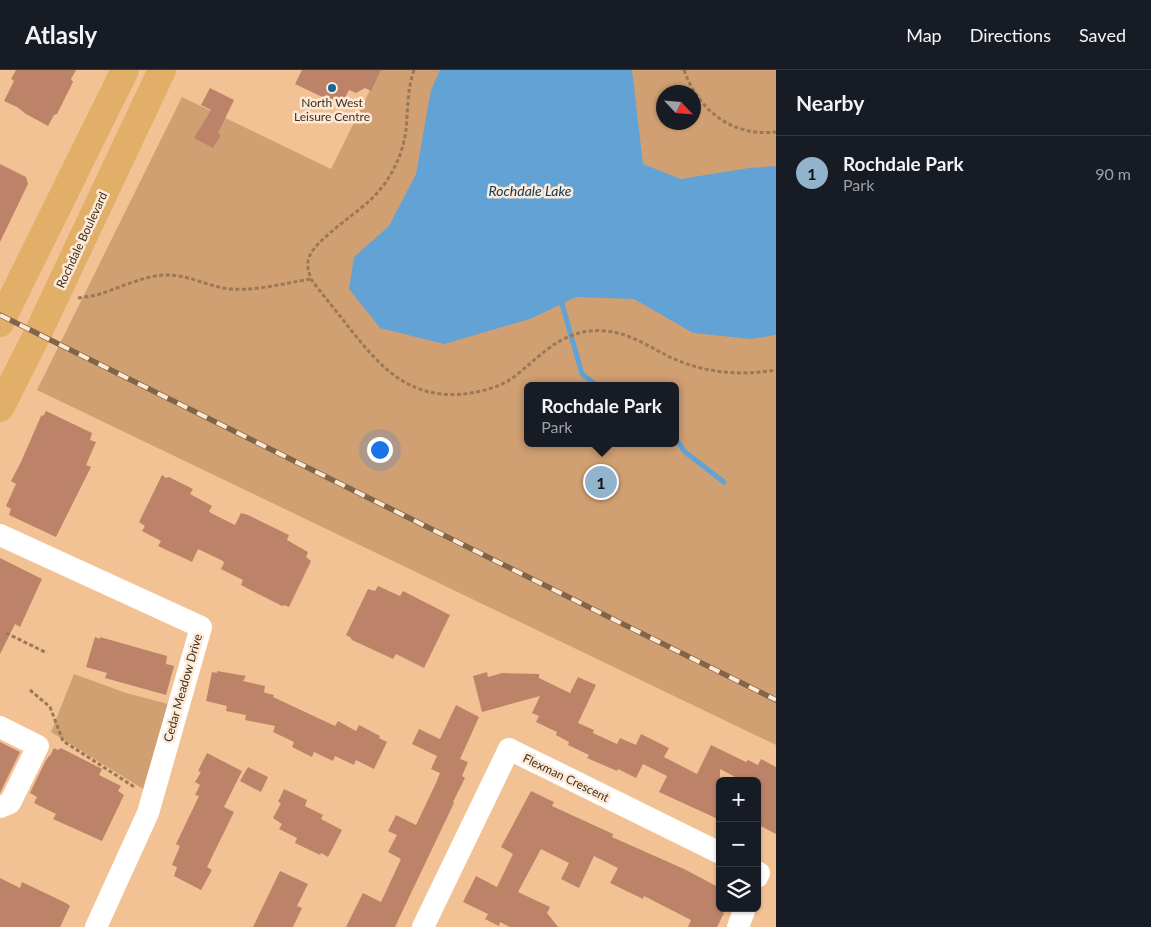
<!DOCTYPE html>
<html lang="en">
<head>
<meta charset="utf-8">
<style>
  body { margin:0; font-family:Lato,sans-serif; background:#20242c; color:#f1f3f6 }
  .controls { position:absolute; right:15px; bottom:15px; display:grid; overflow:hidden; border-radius:8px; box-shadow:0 1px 4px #0004 }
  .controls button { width:45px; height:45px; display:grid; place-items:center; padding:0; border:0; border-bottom:1px solid #363941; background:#171b24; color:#f1f3f6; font:25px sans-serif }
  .compass { position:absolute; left:656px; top:15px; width:45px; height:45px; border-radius:50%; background:#171b24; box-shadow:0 1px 4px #0004; rotate:116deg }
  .you { position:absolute; left:379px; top:379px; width:18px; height:18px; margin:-12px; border:4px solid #fff; border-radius:50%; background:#1a73e8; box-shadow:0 0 0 8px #1a73e833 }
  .badge { display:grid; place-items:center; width:32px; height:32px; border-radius:50%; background:#91b3cc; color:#111; font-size:16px; font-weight:700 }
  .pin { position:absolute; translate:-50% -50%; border:2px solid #fff; box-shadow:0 1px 5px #0006 }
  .popup { position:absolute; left:524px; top:312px; width:155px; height:65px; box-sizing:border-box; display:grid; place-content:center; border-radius:8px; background:#171b24; filter:drop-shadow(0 1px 4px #0005); font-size:16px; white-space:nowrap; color:#9ea1a6 }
  .popup b { font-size:19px; color:#f1f3f6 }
  .popup::after { content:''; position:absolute; left:50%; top:100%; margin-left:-10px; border:10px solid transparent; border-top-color:#171b24 }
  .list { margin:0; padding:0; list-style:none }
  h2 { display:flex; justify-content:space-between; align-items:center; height:65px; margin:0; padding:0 20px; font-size:21px }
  h2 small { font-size:16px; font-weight:400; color:#9ea1a6 }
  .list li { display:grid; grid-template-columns:32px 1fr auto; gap:15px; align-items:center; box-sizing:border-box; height:75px; padding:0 20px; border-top:1px solid #363941 }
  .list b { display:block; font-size:19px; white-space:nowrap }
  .list p { margin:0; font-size:16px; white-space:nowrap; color:#9ea1a6 }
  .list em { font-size:16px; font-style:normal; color:#9ea1a6 }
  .icon { flex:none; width:28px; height:28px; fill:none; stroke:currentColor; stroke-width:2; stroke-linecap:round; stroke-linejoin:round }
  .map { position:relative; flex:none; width:776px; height:857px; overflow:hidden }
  header { display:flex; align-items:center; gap:30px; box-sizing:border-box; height:70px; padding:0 25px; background:#171b24; border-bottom:1px solid #363941 }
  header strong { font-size:24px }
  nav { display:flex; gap:28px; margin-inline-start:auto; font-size:18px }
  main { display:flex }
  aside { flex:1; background:#171b24 }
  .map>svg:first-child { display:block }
  .green { fill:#d1a072; fill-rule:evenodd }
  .water { fill:#63a2d4 }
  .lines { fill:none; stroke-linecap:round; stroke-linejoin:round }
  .stream { stroke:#63a2d4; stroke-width:5 }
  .building { fill:#bd8369 }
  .path { stroke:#9a7858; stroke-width:3; stroke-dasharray:4 2.5; stroke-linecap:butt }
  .minor { stroke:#fff; stroke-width:22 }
  .major { stroke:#e1af68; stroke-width:28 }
  .rail-casing { stroke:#826448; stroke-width:5.5 }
  .rail { stroke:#fde9d7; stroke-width:4; stroke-dasharray:11; stroke-linecap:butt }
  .poi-dot { fill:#1b6599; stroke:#fde9d7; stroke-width:2 }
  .labels { text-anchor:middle; stroke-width:5; stroke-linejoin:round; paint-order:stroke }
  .poi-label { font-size:12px; fill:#432f1d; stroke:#fde9d7 }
  .street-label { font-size:12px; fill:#432f1d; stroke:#fde9d7 }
  .water-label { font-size:14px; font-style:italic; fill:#093b5c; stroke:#fde9d7 }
</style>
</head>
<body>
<header>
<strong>Atlasly</strong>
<nav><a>Map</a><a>Directions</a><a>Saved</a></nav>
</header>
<main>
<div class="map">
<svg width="776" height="857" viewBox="0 0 776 857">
  <rect width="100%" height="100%" fill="#f2c294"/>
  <!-- green -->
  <g class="green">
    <path d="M 380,0 L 776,0 L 776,675 L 37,320 L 182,27 L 331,99 ZM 664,22 L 694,22 L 694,52 L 664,52 ZM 527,316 L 675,316 L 675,373 L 527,373 Z"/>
    <polygon points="74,604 126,623 168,634 143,719 51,662"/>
  </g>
  <!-- water -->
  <polygon class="water" points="440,0 632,0 643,94 681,109 749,98 776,96 776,265 751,269 693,263 634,229 576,227 530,249 444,274 380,258 349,219 354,187 389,156 416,104 431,20"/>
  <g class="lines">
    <!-- stream -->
    <g class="stream">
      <polyline points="562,234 582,304 598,316"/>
      <polyline points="675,368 685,382 724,412"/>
    </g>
  </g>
  <!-- building -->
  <g class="building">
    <polygon points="16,0 76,0 71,9 73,12 57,44 54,45 48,56 26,44 17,37 4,31 14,11 11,9"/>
    <polygon points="302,0 381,0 371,21 365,18 356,23 349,20 341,36 295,14"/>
    <polygon points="210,18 234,30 218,63 221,65 213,78 194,68 211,40 201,35"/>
    <polygon points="0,94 26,107 28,114 0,172"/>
    <polygon points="46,341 92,363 90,370 96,372 86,395 91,397 56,467 9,445 11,439 6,436 16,414 11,411 21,392 41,346 44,345"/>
    <polygon points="162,405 166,408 169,407 193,419 190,424 212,436 209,441 211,443 235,455 241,443 248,445 289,465 287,470 308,482 306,487 311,491 289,537 284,535 282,536 241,515 243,510 221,499 224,493 223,491 198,479 192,492 188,490 158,476 161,471 142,461 145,456 139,452"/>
    <polygon points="0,488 42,509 20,557 15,554 0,584"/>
    <polygon points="378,516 400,526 403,521 450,545 424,598 396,584 393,589 352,570 350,567 346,565 368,519 375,521"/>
    <polygon points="95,567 100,569 100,567 167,586 166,594 174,596 166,625 105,608 107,603 86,597"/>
    <polygon points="217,601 246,606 243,611 265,616 264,622 266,623 274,625 273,627 335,656 338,651 356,661 359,655 380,666 379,668 387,672 374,699 356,690 354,695 335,686 333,691 314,682 312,687 292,677 294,672 273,662 275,656 245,650 246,645 226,641 227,636 206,631 212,602 217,603"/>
    <polygon points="487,602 488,607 502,603 539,604 539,608 570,623 578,607 596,615 578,653 594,660 593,663 617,674 620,668 636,675 641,664 669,678 664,687 697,704 711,675 746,692 748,690 758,695 761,689 776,697 776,764 757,754 757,711 743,711 720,699 720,750 659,722 667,706 643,694 636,708 618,699 617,701 587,688 589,685 568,675 569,672 556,665 557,662 536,652 539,646 532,643 540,626 482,642 473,606"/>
    <polygon points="456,635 479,647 460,689 468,692 462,706 465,708 453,732 454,733 402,842 395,857 346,857 363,823 381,832 401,789 388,782 397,765 388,761 396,745 416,755 436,713 440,703 431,699 437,686 412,674 419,659 440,669"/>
    <polygon points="0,672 20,682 0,723"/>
    <polygon points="54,678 58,680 61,678 102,699 99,705 121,716 118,721 124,725 102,771 53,749 56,744 34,733 37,727 30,723 45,692 49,686 50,686"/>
    <polygon points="207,683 242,701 224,737 234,742 207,797 212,800 201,820 174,806 177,797 172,795 180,776 176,774 199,726 195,725 200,715 195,712 201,702 198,701"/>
    <polygon points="248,697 268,707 261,722 240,711"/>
    <polygon points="284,719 307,730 305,736 323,745 321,749 342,760 328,787 321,783 320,785 295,773 297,768 279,759 282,754 273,748 281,733 278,732"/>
    <polygon points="531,721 554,732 552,736 613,764 612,767 684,799 720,818 720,841 724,843 717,857 688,857 691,850 644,826 643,829 610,813 618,798 594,786 579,818 561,809 569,793 541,779 518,822 550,837 547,843 558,857 510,857 500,852 499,856 485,849 488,844 463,832 476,806 497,817 513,784 501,777"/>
    <polygon points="280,801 308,814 297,836 302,838 293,857 253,857"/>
    <polygon points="0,808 20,818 22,812 66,833 70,836 60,857 0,857"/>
  </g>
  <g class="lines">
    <!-- path -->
    <g class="path">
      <path d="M 414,0 C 407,20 408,40 406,60 C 403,83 393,105 378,122 C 363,141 311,170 308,191 C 307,197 309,203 311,209 C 324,227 338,243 351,260 C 382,299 410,329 464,324 C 481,322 500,317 514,307 C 543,284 564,257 606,261 C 630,263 651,278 672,288 C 705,303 741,306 776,300"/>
      <path d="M 684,0 C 698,40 732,67 776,62"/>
      <path d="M 78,228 C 85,227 93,226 100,224 C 121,217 142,207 163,205 C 185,204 203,214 223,218 C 249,223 285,213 311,209"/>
      <polyline points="6,563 47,583"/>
      <polyline points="30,620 50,637 63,671 136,718"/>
    </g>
    <!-- minor -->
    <g class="minor">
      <polyline points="0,465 201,557 148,743 96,857"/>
      <polyline points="0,657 38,676 10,733 0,737"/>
      <polyline points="757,802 759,803 757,807"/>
      <polyline points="423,857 509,679 720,783"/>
      <polyline points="738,857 745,838"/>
    </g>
    <!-- major -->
    <g class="major">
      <polyline points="0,253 125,0"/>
      <polyline points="0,338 38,263 162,0"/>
    </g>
    <defs>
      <polyline id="rail" points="0,245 776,630"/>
    </defs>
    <!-- rail casing -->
    <use href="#rail" class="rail-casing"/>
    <!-- rail -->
    <use href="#rail" class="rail"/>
  </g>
  <!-- markers -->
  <circle class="poi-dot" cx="332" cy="18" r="5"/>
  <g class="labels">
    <!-- poi labels -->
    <g class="poi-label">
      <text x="332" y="37">North West<tspan x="332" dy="14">Leisure Centre</tspan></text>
    </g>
    <!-- street labels -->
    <g class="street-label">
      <text transform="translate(82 170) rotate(-65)" y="4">Rochdale Boulevard</text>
      <text transform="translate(183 618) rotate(-74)" y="4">Cedar Meadow Drive</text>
      <text transform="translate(566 708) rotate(26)" y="4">Flexman Crescent</text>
    </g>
    <!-- water labels -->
    <g class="water-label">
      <text x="530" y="126">Rochdale Lake</text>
    </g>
  </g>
</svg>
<div class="controls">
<button>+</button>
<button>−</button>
<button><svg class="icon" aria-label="layers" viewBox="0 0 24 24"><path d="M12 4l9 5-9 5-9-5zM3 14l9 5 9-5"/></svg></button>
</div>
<svg class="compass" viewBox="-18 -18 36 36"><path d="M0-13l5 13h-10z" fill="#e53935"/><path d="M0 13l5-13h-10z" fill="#9ea1a6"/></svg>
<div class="you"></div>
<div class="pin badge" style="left:601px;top:412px">1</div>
<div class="popup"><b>Rochdale Park</b>Park</div>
</div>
<aside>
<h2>Nearby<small></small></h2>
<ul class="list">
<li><span class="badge">1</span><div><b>Rochdale Park</b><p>Park</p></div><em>90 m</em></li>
</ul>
</aside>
</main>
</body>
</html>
